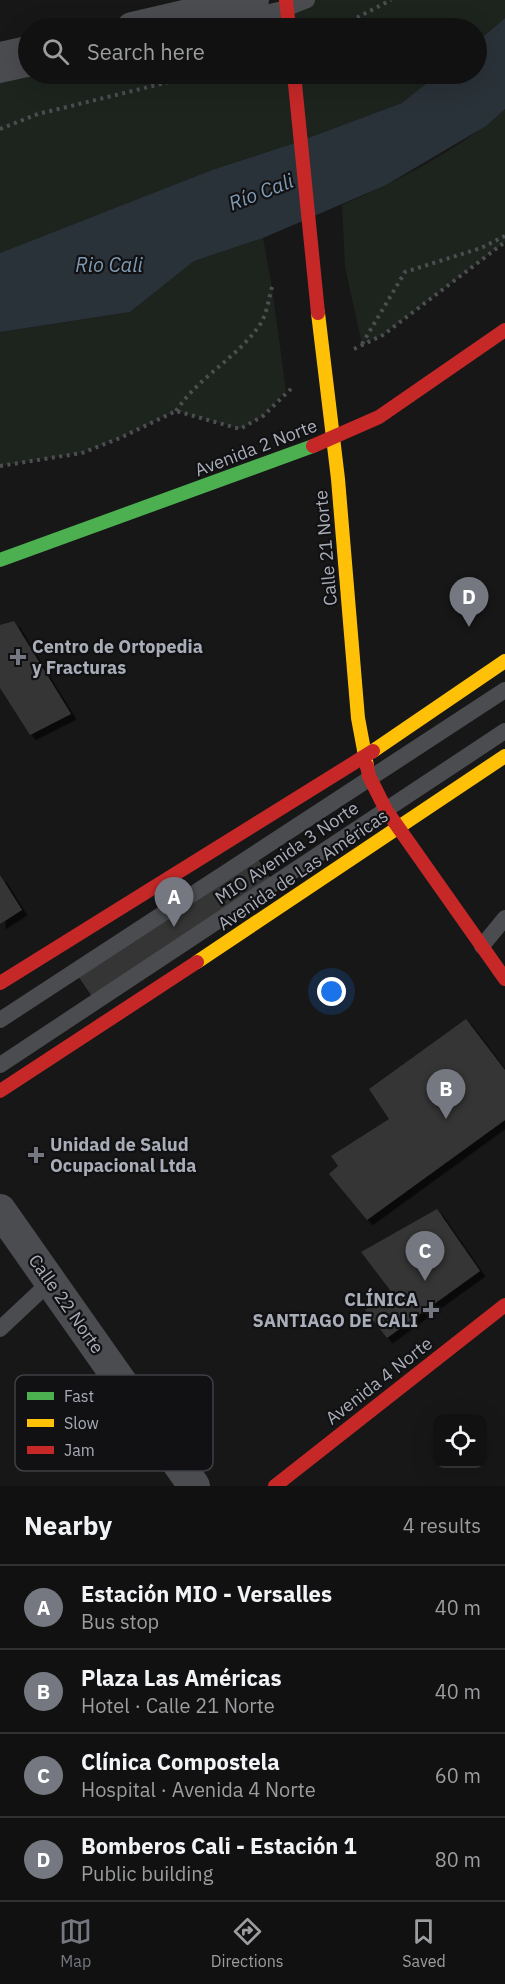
<!DOCTYPE html>
<html lang="en">
<head>
<meta charset="utf-8">
<style>
  body { margin:0; font-family:"IBM Plex Sans",sans-serif; background:#1a1a1a; color:#f1f3f6 }
  .controls { position:absolute; right:18px; bottom:18px; display:grid; overflow:hidden; border-radius:12px; box-shadow:0 6px 24px #0002 }
  .controls button { width:54px; height:54px; display:grid; place-items:center; padding:0; border:0; border-bottom:2px solid #303131; background:#111; color:#f1f3f6; font:30px sans-serif }
  .you { position:absolute; left:332px; top:992px; width:21px; height:21px; margin:-15px; border:4px solid #fff; border-radius:50%; background:#1a73e8; box-shadow:0 0 0 9px #1a73e833 }
  .badge { display:grid; place-items:center; width:39px; height:39px; border-radius:50%; background:#757880; color:#fff; font-size:20px; font-weight:700 }
  .pin { position:absolute; translate:-50% -50px; filter:drop-shadow(0 2px 3px #0008) }
  .pin::after { content:''; position:absolute; top:32px; width:21px; height:18px; background:inherit; clip-path:polygon(0 0,100% 0,50% 100%) }
  .list { margin:0; padding:0; list-style:none }
  h2 { display:flex; justify-content:space-between; align-items:center; height:78px; margin:0; padding:0 24px; font-size:26px }
  h2 small { font-size:20px; font-weight:400; color:#9c9d9f }
  .list li { display:grid; grid-template-columns:39px 1fr auto; gap:18px; align-items:center; box-sizing:border-box; height:84px; padding:0 24px; border-top:2px solid #303131 }
  .list b { display:block; font-size:22px; white-space:nowrap }
  .list p { margin:0; font-size:20px; white-space:nowrap; color:#9c9d9f }
  .list em { font-size:20px; font-style:normal; color:#9c9d9f }
  .icon { flex:none; width:33px; height:33px; fill:none; stroke:currentColor; stroke-width:2; stroke-linecap:round; stroke-linejoin:round }
  .map { position:relative; flex:none; width:505px; height:1486px; overflow:hidden }
  .search { position:absolute; background:#111; box-shadow:0 6px 24px #0002; left:18px; right:18px; top:18px; height:66px; display:flex; align-items:center; gap:15px; box-sizing:border-box; padding:0 21px; border-radius:33px; color:#9c9d9f; font-size:22px }
  .sheet { height:414px; background:#111 }
  nav { display:flex; justify-content:space-around; align-items:center; box-sizing:border-box; height:84px; border-top:2px solid #303131; background:#111; font-size:16px; color:#9c9d9f }
  nav a { display:grid; justify-items:center; gap:3px }
  nav .on { color:#757880 }
  .map>svg:first-child { display:block }
  .green { fill:#1d241e }
  .water { fill:#2a3239 }
  .building { fill:#353536; filter:url(#shadow) }
  .lines { fill:none; stroke-linecap:round; stroke-linejoin:round }
  .path { stroke:#4d4e52; stroke-width:4; stroke-dasharray:3 4.5; stroke-linecap:butt }
  .lane { stroke:#4b4c50; stroke-width:16 }
  .street { stroke:#4b4c50; stroke-width:32 }
  .fast { stroke:#4caf50; stroke-width:14 }
  .slow { stroke:#ffc107; stroke-width:14 }
  .jam { stroke:#c62828; stroke-width:14 }
  .poi-dot { fill:#757880; stroke:#111113; stroke-width:2 }
  .labels { text-anchor:middle; stroke-width:4.5; stroke-linejoin:round; paint-order:stroke }
  .street-label { font-size:18px; fill:#a8adb8; stroke:#111113 }
  .poi-label { font-size:18px; font-weight:bold; fill:#a8adb8; stroke:#111113; text-anchor:start }
  .water-label { font-size:20px; font-style:italic; fill:#7f9bb3; stroke:#111113 }
  .key { fill:#111113; stroke:#3e4045; stroke-width:1.5 }
  .key-label { font-size:16px; fill:#a8adb8 }
</style>
</head>
<body>
<div class="map">
<svg width="505" height="1486" viewBox="0 0 505 1486">
  <defs>
    <filter id="shadow"><feDropShadow dx="5.5" dy="5.5" stdDeviation="0" flood-color="#0009"/></filter>
  </defs>
  <rect width="100%" height="100%" fill="#171717"/>
  <!-- green -->
  <g class="green">
    <polygon points="307,0 505,0 505,18 477,42 476,28 199,28"/>
    <polygon points="28,74 438,74 402,103 292,144 212,170 0,253 0,75"/>
    <path d="M 505,109 L 505,242 L 383,335 L 362,344 L 345,267 L 342,205 C 399,180 459,150 505,109 Z"/>
    <polygon points="263,238 272,287 286,391 263,416 240,429 176,411 120,438 82,453 0,466 0,332 130,312 194,261"/>
  </g>
  <!-- water -->
  <polygon class="water" points="505,18 505,109 486,126 386,185 263,238 194,261 130,312 0,332 0,253 212,170 292,144 402,103 438,74 476,74 477,42"/>
  <!-- building -->
  <g class="building">
    <polygon points="14,621 71,714 30,735 0,688 0,625"/>
    <polygon points="255,855 272,880 93,998 76,973"/>
    <polygon points="0,875 22,910 0,924"/>
    <polygon points="466,1019 505,1070 505,1120 367,1220 329,1174 338,1166 331,1156 389,1119 369,1089"/>
    <polygon points="437,1209 480,1271 387,1338 365,1310 390,1290 361,1252"/>
  </g>
  <g class="lines">
    <!-- path -->
    <g class="path">
      <polyline points="337,28 391,0"/>
      <polyline points="0,129 38,114 202,74"/>
      <polyline points="362,344 405,272 481,248 505,236"/>
      <polyline points="354,349 383,335 505,242"/>
      <path d="M 176,411 C 200,375 238,358 261,323 C 267,313 269,298 272,287"/>
      <polyline points="0,466 82,453 120,438 176,411 240,429 263,416 294,386"/>
    </g>
    <!-- lane -->
    <g class="lane">
      <polyline points="235,20 287,8 307,0"/>
      <polyline points="0,75 28,69"/>
      <polyline points="482,946 505,918"/>
      <polyline points="0,1020 505,690"/>
      <polyline points="0,1065 505,731"/>
      <polyline points="0,1329 50,1282"/>
    </g>
    <!-- street -->
    <g class="street">
      <polyline points="132,28 253,0"/>
      <polyline points="0,58 28,52"/>
      <polyline points="0,1210 194,1486"/>
    </g>
    <!-- fast -->
    <polyline class="fast" points="0,560 313,446"/>
    <!-- slow -->
    <g class="slow">
      <polyline points="318,313 338,479 358,718 367,766"/>
      <polyline points="373,751 505,661"/>
      <polyline points="197,962 505,756"/>
    </g>
    <!-- jam -->
    <g class="jam">
      <polyline points="286,0 289,28"/>
      <polyline points="294,74 318,313"/>
      <polyline points="313,446 379,417 505,330"/>
      <polyline points="367,766 369,776 386,810 505,979"/>
      <polyline points="0,983 373,751"/>
      <polyline points="0,1091 197,962"/>
      <polyline points="275,1486 505,1305"/>
    </g>
  </g>
  <!-- markers -->
  <g class="poi-dot">
    <path d="M15 648h6v6h6v6h-6v6h-6v-6h-6v-6h6z"/>
    <path d="M33 1146h6v6h6v6h-6v6h-6v-6h-6v-6h6z"/>
    <path d="M428 1301h6v6h6v6h-6v6h-6v-6h-6v-6h6z"/>
  </g>
  <g class="labels">
    <!-- street labels -->
    <g class="street-label">
      <text transform="translate(256 448) rotate(-21)" y="6">Avenida 2 Norte</text>
      <text transform="translate(326 548) rotate(-95)" y="6">Calle 21 Norte</text>
      <text transform="translate(287 853) rotate(-34)" y="6">MIO Avenida 3 Norte</text>
      <text transform="translate(303 870) rotate(-34)" y="6">Avenida de Las Américas</text>
      <text transform="translate(66 1304) rotate(55)" y="6">Calle 22 Norte</text>
      <text transform="translate(379 1381) rotate(-38)" y="6">Avenida 4 Norte</text>
    </g>
    <!-- poi labels -->
    <g class="poi-label">
      <text x="32" y="653">Centro de Ortopedia<tspan x="32" dy="21">y Fracturas</tspan></text>
      <text x="50" y="1151">Unidad de Salud<tspan x="50" dy="21">Ocupacional Ltda</tspan></text>
      <text x="418" y="1306" text-anchor="end">CLÍNICA<tspan x="418" dy="21">SANTIAGO DE CALI</tspan></text>
    </g>
    <!-- water labels -->
    <g class="water-label">
      <text transform="translate(261 192) rotate(-21)" y="7">Río Cali</text>
      <text x="109" y="272">Rio Cali</text>
    </g>
  </g>
  <!-- legend -->
  <rect x="15" y="1375" width="198" height="96" rx="9" class="key"/>
  <rect x="27" y="1392" width="27" height="8" fill="#4caf50"/>
  <rect x="27" y="1419" width="27" height="8" fill="#ffc107"/>
  <rect x="27" y="1446" width="27" height="8" fill="#c62828"/>
  <g class="key-label">
    <text x="64" y="1402">Fast</text>
    <text x="64" y="1429">Slow</text>
    <text x="64" y="1456">Jam</text>
  </g>
</svg>
<div class="controls">
<button><svg class="icon" aria-label="locate" viewBox="0 0 24 24"><circle cx="12" cy="12" r="6"/><path d="M12 2v4M12 18v4M2 12h4M18 12h4"/></svg></button>
</div>
<div class="you"></div>
<div class="pin badge" style="left:174px;top:927px">A</div>
<div class="pin badge" style="left:446px;top:1119px">B</div>
<div class="pin badge" style="left:425px;top:1281px">C</div>
<div class="pin badge" style="left:469px;top:627px">D</div>
<div class="search"><svg class="icon" aria-label="search" viewBox="0 0 24 24"><circle cx="10" cy="10" r="6"/><path d="M15 15l6 6"/></svg>Search here</div>
</div>
<section class="sheet">
<h2>Nearby<small>4 results</small></h2>
<ul class="list">
<li><span class="badge">A</span><div><b>Estación MIO - Versalles</b><p>Bus stop</p></div><em>40 m</em></li>
<li><span class="badge">B</span><div><b>Plaza Las Américas</b><p>Hotel · Calle 21 Norte</p></div><em>40 m</em></li>
<li><span class="badge">C</span><div><b>Clínica Compostela</b><p>Hospital · Avenida 4 Norte</p></div><em>60 m</em></li>
<li><span class="badge">D</span><div><b>Bomberos Cali - Estación 1</b><p>Public building</p></div><em>80 m</em></li>
</ul>
</section>
<nav>
<a class="on"><svg class="icon" aria-label="map" viewBox="0 0 24 24"><path d="M3 6l6-2 6 2 6-2v14l-6 2-6-2-6 2zM9 4v14M15 6v14"/></svg>Map</a>
<a><svg class="icon" aria-label="directions" viewBox="0 0 24 24"><path d="M12 3l9 9-9 9-9-9zM9 14v-3h6M13 9l2 2-2 2"/></svg>Directions</a>
<a><svg class="icon" aria-label="saved" viewBox="0 0 24 24"><path d="M7 4h10v16l-5-4-5 4z"/></svg>Saved</a>
</nav>
</body>
</html>
